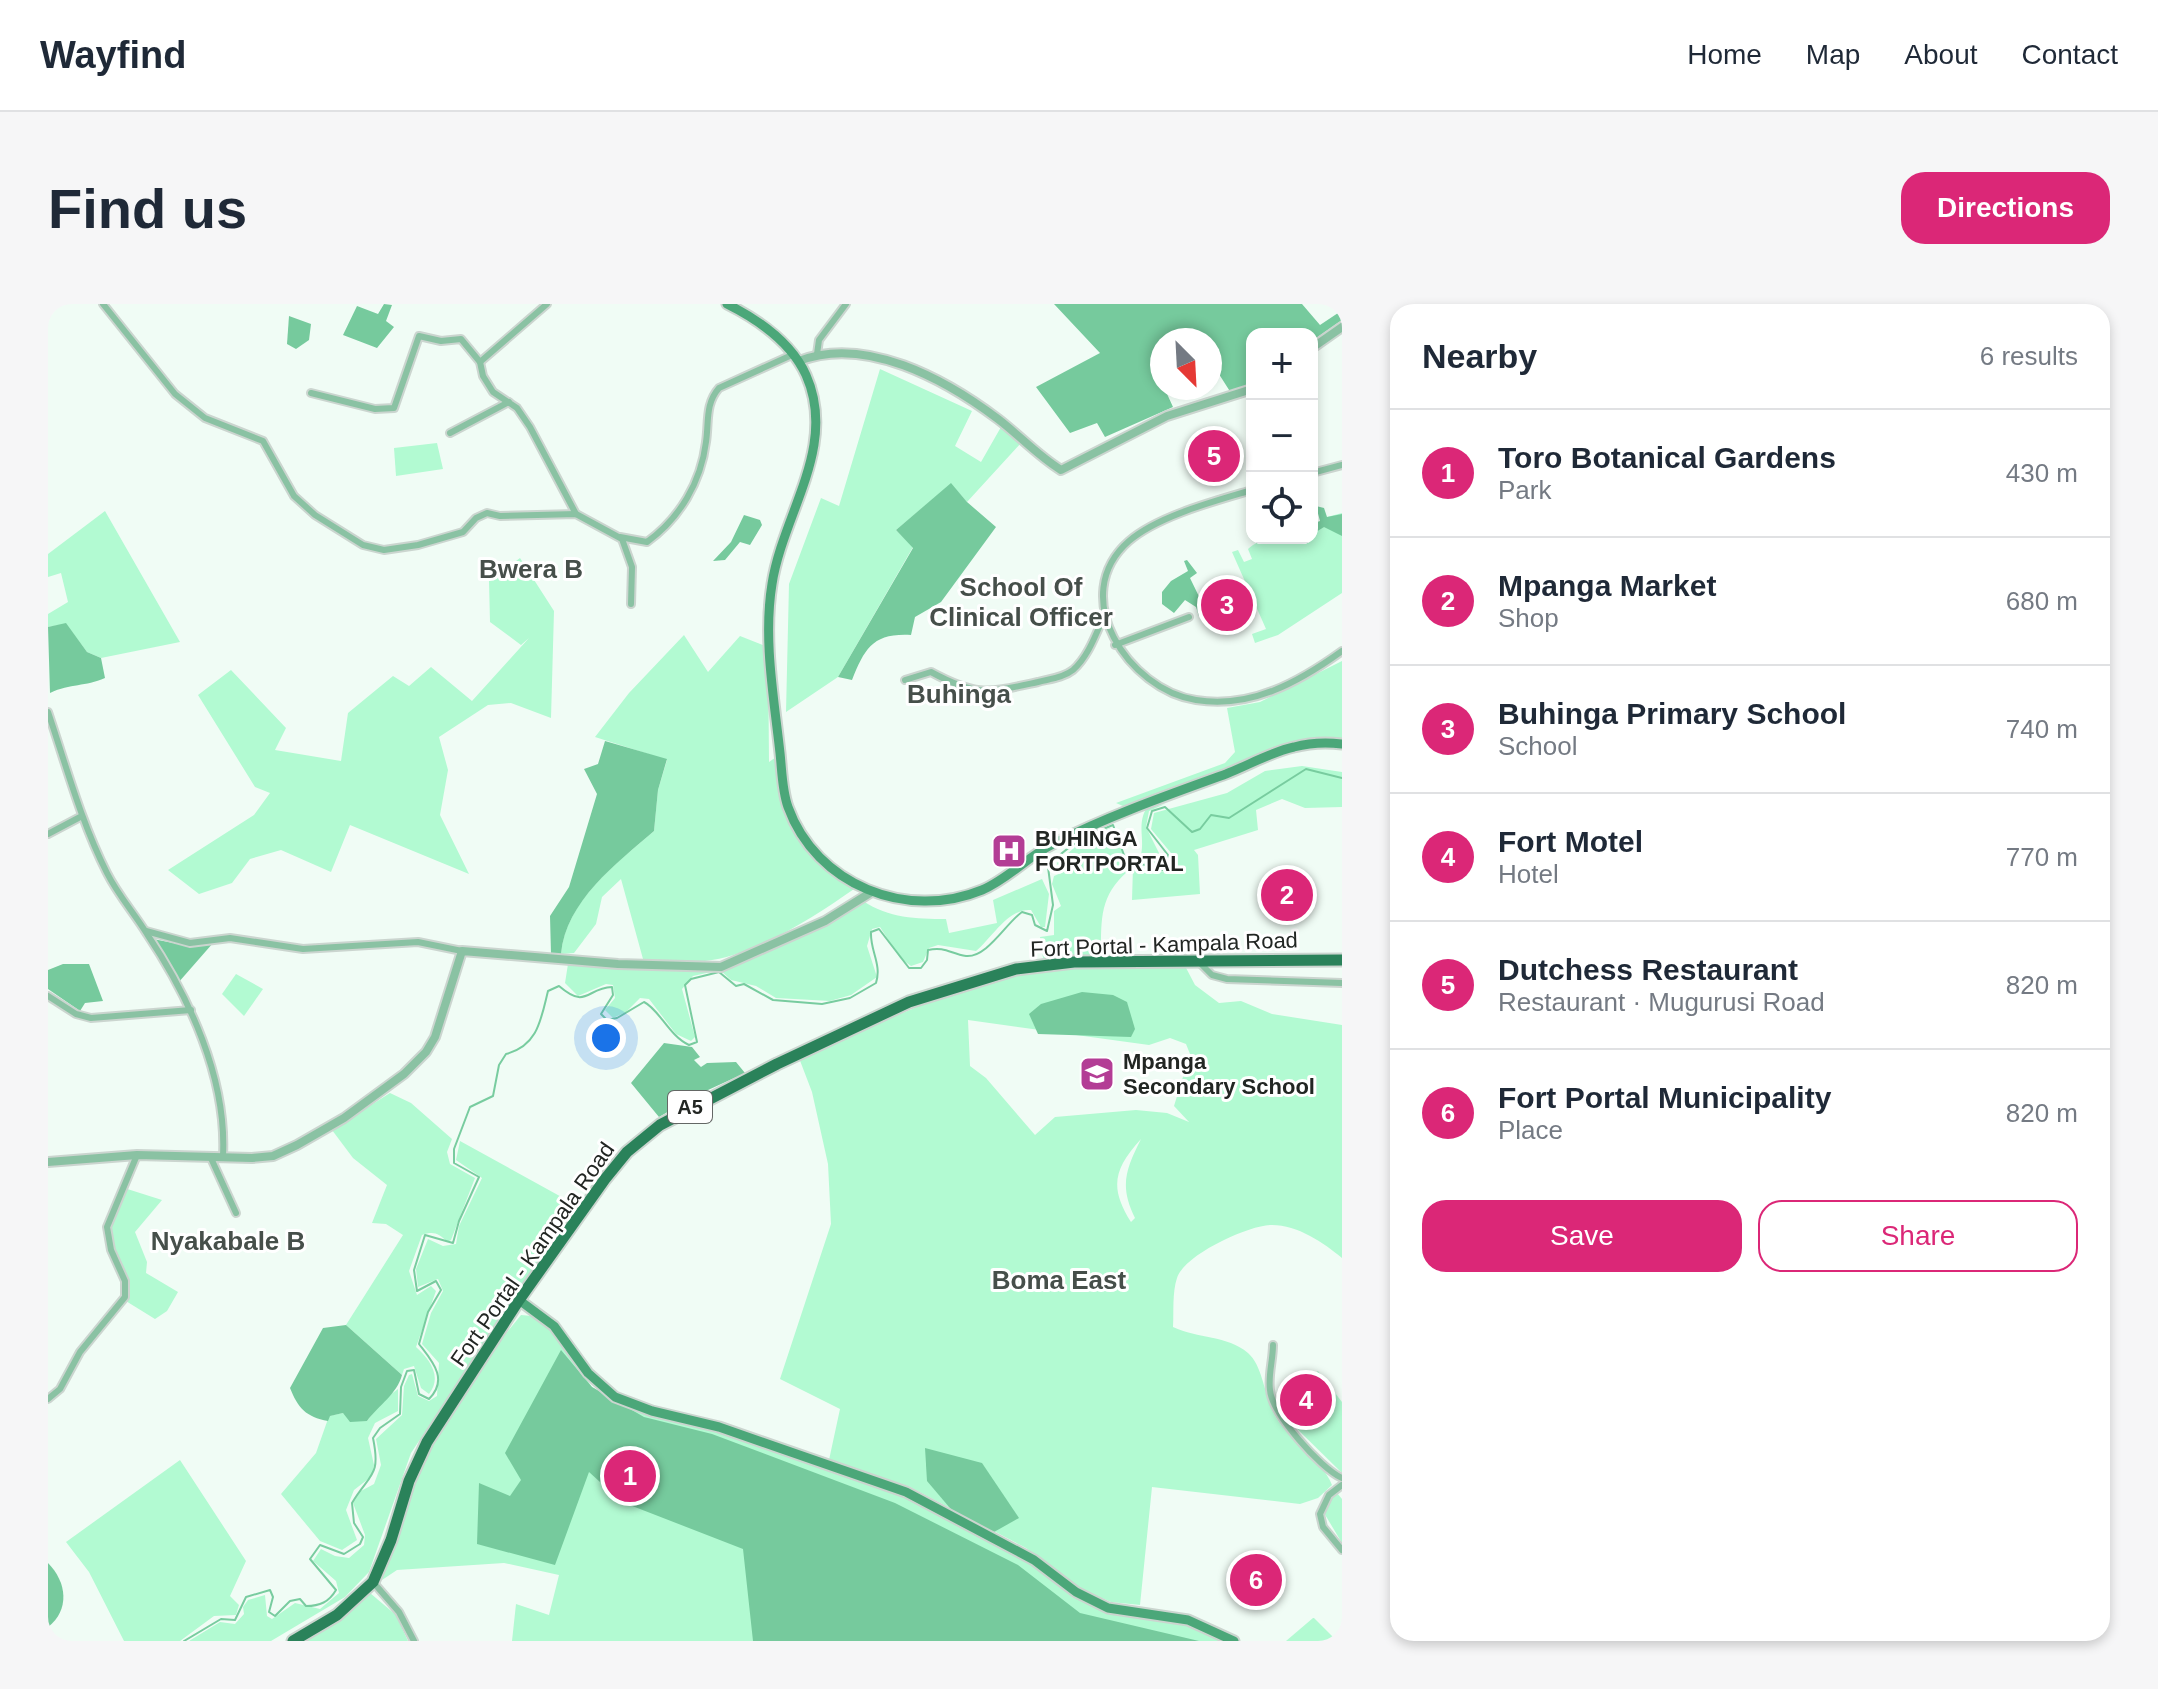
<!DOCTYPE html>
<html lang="en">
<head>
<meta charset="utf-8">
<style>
  body { margin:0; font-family:Arial,sans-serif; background:#f6f6f7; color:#1f2937 }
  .controls { position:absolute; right:24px; top:24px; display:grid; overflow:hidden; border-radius:16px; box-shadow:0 4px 12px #0003 }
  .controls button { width:72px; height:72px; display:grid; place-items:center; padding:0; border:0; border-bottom:2px solid #e0e1e3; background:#fff; color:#1f2937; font:40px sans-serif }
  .compass { position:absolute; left:1102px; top:24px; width:72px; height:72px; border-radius:50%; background:#fff; box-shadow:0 4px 12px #0003; rotate:156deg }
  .you { position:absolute; left:558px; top:734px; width:28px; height:28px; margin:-20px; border:6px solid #fff; border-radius:50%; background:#1a73e8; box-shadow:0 0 0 12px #1a73e833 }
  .badge { display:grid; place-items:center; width:52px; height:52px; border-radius:50%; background:#db2777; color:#fff; font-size:26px; font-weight:700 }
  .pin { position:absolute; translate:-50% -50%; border:4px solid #fff; box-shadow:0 2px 8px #0006 }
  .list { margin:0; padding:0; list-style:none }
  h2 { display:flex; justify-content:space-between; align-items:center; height:104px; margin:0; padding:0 32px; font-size:34px }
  h2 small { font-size:26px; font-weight:400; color:#747a83 }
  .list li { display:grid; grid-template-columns:52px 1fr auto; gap:24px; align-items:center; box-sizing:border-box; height:128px; padding:0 32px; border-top:2px solid #e0e1e3 }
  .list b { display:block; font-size:30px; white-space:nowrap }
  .list p { margin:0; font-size:26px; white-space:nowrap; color:#747a83 }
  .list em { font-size:26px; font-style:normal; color:#747a83 }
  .actions { display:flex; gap:16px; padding:24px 32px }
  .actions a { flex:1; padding:18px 0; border:2px solid #db2777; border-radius:24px; text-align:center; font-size:28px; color:#db2777 }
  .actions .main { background:#db2777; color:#fff }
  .icon { flex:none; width:44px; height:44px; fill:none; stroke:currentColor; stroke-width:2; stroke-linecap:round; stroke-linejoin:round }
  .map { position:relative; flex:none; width:1294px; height:1337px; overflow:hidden; border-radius:24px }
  header { display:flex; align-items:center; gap:48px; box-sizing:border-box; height:112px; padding:0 40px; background:#fff; border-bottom:2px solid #e0e1e3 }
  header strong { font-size:38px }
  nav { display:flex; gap:44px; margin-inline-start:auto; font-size:28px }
  .intro { display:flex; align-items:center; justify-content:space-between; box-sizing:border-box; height:192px; padding:0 48px }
  h1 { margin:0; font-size:56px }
  .button { padding:20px 36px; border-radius:24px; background:#db2777; color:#fff; font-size:28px; font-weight:700 }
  main { display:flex; gap:48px; padding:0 48px }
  aside { flex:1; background:#fff; border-radius:24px; box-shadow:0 4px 12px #0003 }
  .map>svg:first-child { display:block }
  .green { fill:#b2fad2; fill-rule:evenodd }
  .forest { fill:#76ca9d }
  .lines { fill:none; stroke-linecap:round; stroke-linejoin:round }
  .stream { stroke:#78cc9f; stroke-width:2 }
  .minor-casing { stroke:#cbd5cf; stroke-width:10 }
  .tertiary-casing { stroke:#cbd5cf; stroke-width:12 }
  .secondary-casing { stroke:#cbd5cf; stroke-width:13 }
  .trunk-casing { stroke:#cbd5cf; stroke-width:15 }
  .minor { stroke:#8ac2a3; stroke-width:6 }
  .tertiary { stroke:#8ac2a3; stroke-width:8 }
  .secondary { stroke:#4ba779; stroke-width:9 }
  .trunk { stroke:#2a825a; stroke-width:11 }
  .labels { text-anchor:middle; stroke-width:6; stroke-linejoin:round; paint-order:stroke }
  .shield { fill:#fff; stroke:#646765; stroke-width:2 }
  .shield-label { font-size:20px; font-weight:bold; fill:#222623 }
  .poi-label { font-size:22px; font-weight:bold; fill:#222623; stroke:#fff; text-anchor:start }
  .street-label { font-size:22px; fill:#222623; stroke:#fff }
  .quarter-label { font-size:26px; font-weight:bold; fill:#464f4a; stroke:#fff }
</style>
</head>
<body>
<header>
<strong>Wayfind</strong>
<nav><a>Home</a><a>Map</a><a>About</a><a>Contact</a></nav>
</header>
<div class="intro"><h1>Find us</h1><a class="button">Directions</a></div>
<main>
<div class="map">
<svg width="1294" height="1337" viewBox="0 0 1294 1337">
  <rect width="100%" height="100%" fill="#f0fcf5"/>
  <!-- green -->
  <g class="green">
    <polygon points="832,65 924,107 907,142 933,158 953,123 973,139 919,198 903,180 848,226 865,243 790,373 738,408 741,280 773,194 791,202"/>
    <polygon points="389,139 395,165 348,172 346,144"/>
    <polygon points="57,207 132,338 53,354 39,348 18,320 0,323 0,310 20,298 13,269 0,273 0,250"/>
    <path d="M 1294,209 L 1294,289 L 1230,331 L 1207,339 L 1204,330 L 1218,325 L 1184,248 L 1190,246 L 1196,258 L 1204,255 L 1200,245 C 1217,229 1243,234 1264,234 L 1264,224 L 1280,218 L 1279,213 Z"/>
    <polygon points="472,254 506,307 503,414 463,399 440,401 391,433 400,466 392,511 421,570 302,521 283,568 233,546 202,555 184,579 151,590 120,566 206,511 222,489 207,483 150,391 183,366 238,424 227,446 293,457 300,409 345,372 361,382 383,363 424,397 481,334 473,341 442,318 441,277"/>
    <path d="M 636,331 L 660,368 L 692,332 L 720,343 L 721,458 L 731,451 C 736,518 747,548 806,585 C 766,613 706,652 657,657 C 637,659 616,656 595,655 L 573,575 L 554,593 L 548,620 L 526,649 L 513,650 C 518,596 568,560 606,527 L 610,486 L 619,456 L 547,433 L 581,389 Z"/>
    <polygon points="1294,357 1294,434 1240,440 1101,496 1075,502 1068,499 1177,459 1187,448 1179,404 1212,398"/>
    <path d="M 1254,462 L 1294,468 L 1294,503 L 1257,504 L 1234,495 L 1208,506 L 1210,526 L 1146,546 L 1150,551 L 1152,590 L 1084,596 L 1085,563 C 1052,589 1053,611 1053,651 L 995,654 L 992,633 L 1006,631 L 1006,607 L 1013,602 L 1004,580 L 1006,572 L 1013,569 L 1009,559 L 1036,535 L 1062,524 C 1080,540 1069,575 1117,567 L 1122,562 L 1123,549 L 1103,525 L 1106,509 L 1179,489 L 1217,467 Z"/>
    <path d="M 1117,500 L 1101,507 L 1098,523 L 1117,561 L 1112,564 L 1106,558 L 1091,557 C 1099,538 1088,523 1098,505 Z"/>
    <path d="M 994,575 L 1001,590 L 997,623 L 993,623 L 983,606 C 960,604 944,634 928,647 L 890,641 L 881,644 L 875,658 L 863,662 L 852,654 L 832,623 L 824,625 L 819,642 L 829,673 L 803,691 L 782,697 L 728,694 L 708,682 L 683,676 L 672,666 L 645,672 L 634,685 L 647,733 L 643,737 L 628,730 L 601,695 L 592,694 L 578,708 L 565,714 L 557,706 L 567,694 L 565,681 L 558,680 L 530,692 L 517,679 L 520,660 L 654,664 L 690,656 L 815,597 C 841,614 868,615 898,615 L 901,629 L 949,619 L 945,596 Z"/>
    <path d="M 1136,660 L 1147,681 L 1171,699 L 1193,697 L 1224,710 L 1294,721 L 1294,954 C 1275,938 1248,920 1222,921 C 1199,922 1136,951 1129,974 C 1124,989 1126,1008 1125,1023 C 1150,1035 1179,1031 1200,1049 C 1216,1063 1216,1095 1229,1115 C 1244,1139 1273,1154 1284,1181 L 1270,1194 L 1252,1200 L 1104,1183 L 1092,1301 L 1063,1298 L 1035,1286 L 978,1244 L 860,1182 L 781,1156 L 792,1105 L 732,1075 L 783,920 L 780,860 L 764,788 L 751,754 C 806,732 860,704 916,685 C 987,662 1062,662 1136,660 ZM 920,716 L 1101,741 L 1122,734 L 1138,740 L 1142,750 L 1126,802 L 1141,818 L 1119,809 L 1088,806 L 1007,813 L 987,831 L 938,774 L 922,762 ZM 1093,835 C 1078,865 1071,882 1087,914 L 1083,918 C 1061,883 1066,865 1093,835 Z"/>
    <polygon points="188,670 215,685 196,712 174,690"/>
    <path d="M 342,789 L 363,799 L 404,835 L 399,848 L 402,860 L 427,874 L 403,936 L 399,938 C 391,929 385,927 374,931 L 361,967 L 369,991 L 383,982 L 388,987 L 368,1043 C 381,1055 395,1072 381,1090 L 373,1084 L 366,1062 L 356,1065 L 354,1071 L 298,1021 L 355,931 L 338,920 L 324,919 L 339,881 L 305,854 L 284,826 Z"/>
    <polygon points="412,837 528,901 363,1149 321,1268 297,1293 223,1337 141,1337 172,1318 187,1320 196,1310 195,1303 200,1296 217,1291 219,1312 224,1315 247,1299 272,1305 291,1289 288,1277 265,1257 273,1245 287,1252 301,1254 316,1241 317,1231 305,1199 313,1187 326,1180 333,1161 328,1135 354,1111 356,1082 361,1071 364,1070 370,1092 381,1097 389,1092 391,1059 374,1040 383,1009 395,987 390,975 370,983 368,965 380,935 395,942 408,940 411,922 434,874 408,856"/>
    <path d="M 73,883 L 114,896 L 87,928 L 99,958 L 98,969 L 130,988 L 119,1007 L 107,1015 L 73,994 L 79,977 C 53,932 53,930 73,883 Z"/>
    <polygon points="473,1011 484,1012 503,1026 544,1083 566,1096 604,1112 668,1127 855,1192 983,1259 1024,1293 1062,1309 1139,1316 1186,1337 464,1337 468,1300 501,1311 511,1271 456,1259 349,1266 334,1276 376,1149 428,1066"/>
    <polygon points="1270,1067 1294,1098 1294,1169 1237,1113 1229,1095"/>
    <polygon points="350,1085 350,1107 327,1119 320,1134 326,1161 324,1172 306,1186 298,1206 309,1236 294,1246 272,1237 233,1190 268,1149 281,1112 295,1109 319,1117 334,1097"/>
    <polygon points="132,1156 198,1257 182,1292 191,1301 188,1311 166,1312 132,1337 76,1337 41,1268 18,1238"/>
    <polygon points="1289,1189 1294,1195 1294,1239 1276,1209 1281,1195"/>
    <polygon points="322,1289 348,1311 360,1337 250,1337"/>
    <polygon points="1266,1314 1289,1337 1238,1337 1265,1314"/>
  </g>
  <!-- forest -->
  <g class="forest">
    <polygon points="336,0 344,1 338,17 346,23 329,44 295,31 309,2 330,10"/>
    <polygon points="1006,0 1254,0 1272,21 1290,9 1294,16 1264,37 1264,30 1204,30 1204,81 1183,89 1162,56 1162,36 1114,36 1114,53 1105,59 1125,103 1057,133 1049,119 1022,129 988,83 1052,49"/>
    <polygon points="241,12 263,20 261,36 248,45 239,40"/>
    <path d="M 903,179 L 919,198 L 948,223 L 893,298 L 867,313 L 863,331 C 825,329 817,344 804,376 L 790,373 L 865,244 L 848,226 Z"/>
    <polygon points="1268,202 1276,204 1279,213 1294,210 1294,232 1276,223 1268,228 1264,220 1272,217"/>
    <polygon points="696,211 712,216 714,221 702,241 692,238 677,256 665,257 683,238"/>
    <polygon points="1139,256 1149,269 1142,274 1159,309 1151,312 1148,303 1137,296 1126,309 1114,300 1114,288 1123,277 1140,267 1136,257"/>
    <path d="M 18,319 L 39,348 L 53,354 L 57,374 C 37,383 23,379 2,389 L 0,323 Z"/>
    <path d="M 557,437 L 619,455 L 610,486 L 606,527 C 568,560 518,597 513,650 L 503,650 L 502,612 L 521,583 L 549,490 L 536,465 L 550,460 Z"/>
    <polygon points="105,635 141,642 165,639 130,679"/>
    <polygon points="15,660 41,660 55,697 37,699 32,707 0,685 0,666"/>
    <polygon points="1034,688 1065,691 1079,698 1087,725 1083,733 990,730 981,710 993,700"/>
    <polygon points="616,739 644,743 652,753 646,756 653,763 659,759 688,758 697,769 647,792 611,813 583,779"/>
    <path d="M 298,1021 L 354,1071 C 349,1090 331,1101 319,1117 L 302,1118 L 295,1109 L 282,1112 L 280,1117 C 258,1113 250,1104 242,1084 L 275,1024 Z"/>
    <polygon points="513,1046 544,1083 596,1113 664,1130 847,1199 970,1261 1032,1309 1151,1337 705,1337 695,1245 574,1198 541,1168 507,1261 429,1240 431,1179 462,1192 473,1176 457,1149"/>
    <polygon points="877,1144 934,1159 971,1214 946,1228 907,1210 879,1177"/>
    <path d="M 0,1259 C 19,1278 22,1306 0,1323 Z"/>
  </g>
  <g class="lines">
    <!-- stream -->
    <path class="stream" d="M 136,1337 L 173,1315 L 187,1316 L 198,1293 L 222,1286 L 225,1293 L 221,1308 L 227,1312 L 242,1297 L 252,1295 L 258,1302 C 272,1302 281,1298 288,1286 L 262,1255 L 272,1241 L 296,1250 L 312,1240 L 315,1233 L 306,1219 L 304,1199 C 322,1169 333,1173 325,1134 L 332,1124 L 352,1110 L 353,1083 L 359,1067 L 366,1066 L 371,1090 L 381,1095 C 401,1075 384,1057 371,1040 L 380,1008 L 393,986 L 388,977 L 369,987 L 366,966 L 377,931 L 405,939 L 411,917 L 431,873 L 406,859 L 406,845 L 422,803 L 445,792 L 451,761 L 458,750 C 490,742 493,715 500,687 L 511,682 C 539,706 538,684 564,683 L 565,691 L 553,710 L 559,716 L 569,714 L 596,698 C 611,705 621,732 641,741 L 649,738 L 637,681 L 643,675 L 671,668 L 688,682 L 696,680 L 725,696 L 774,700 L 802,694 L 828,679 C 834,660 822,647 823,628 L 831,625 L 861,664 L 873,664 L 879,656 L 880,646 C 897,642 903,650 918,652 C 939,654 958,619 974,608 L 984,611 L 987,621 L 999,627 L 1005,601 L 1000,563 C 1018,542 1039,531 1065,521 L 1076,551 L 1083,557 L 1115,566 L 1120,551 L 1099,524 L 1104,507 L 1117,503 L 1144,528 L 1152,525 L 1163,511 L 1181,514 L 1258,465 L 1294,474"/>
    <defs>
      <g id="minor">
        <polyline points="55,0 127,90 157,114 215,137 246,192 267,211 315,241 336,246 370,241 415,228 428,214 439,209 452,212 528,210 574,235 584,263 583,300"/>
        <polyline points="769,50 771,36 798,0"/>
        <polyline points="432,58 499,0"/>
        <polyline points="263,89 327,105 346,104 371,32 393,37 413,35 432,58 435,72 445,88 469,104 482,123 528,210"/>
        <polyline points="402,129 461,98"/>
        <polyline points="1264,169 1294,161"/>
        <path d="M 1204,186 C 1167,197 1110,212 1081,237 C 1018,292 1081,386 1148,396 C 1203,405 1251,378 1294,347"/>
        <path d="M 572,233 L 599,238 C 632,214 653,178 658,138 C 661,118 657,100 671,84 L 746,50"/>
        <polyline points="1067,341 1141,313"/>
        <path d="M 857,376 L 883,368 C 929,393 939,389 990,378 C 1001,375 1015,374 1025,366 C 1040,353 1048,330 1056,312"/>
        <path d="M 0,408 C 18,461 33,518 59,569 C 70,591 86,609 99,630 C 141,693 179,774 175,852"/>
        <polyline points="0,530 34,512"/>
        <polyline points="98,627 142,639 182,634 255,645 370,638 414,647"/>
        <polyline points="1150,657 1164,671 1179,675 1294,679"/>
        <polyline points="0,692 28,710 43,714 143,706"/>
        <polyline points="162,852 188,909"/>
        <path d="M 1225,1041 C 1225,1056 1220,1071 1222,1086 C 1224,1110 1272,1164 1294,1174"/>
        <polyline points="0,1095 12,1085 32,1048 77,993 77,977 63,946 59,923 89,851"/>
        <polyline points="1294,1181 1281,1191 1272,1210 1275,1223 1294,1246"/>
        <polyline points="325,1278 351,1308 366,1337"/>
      </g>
      <g id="tertiary">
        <polyline points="1264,44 1294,23"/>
        <path d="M 751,57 C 817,31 897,75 950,115 C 971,131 990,152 1013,166 L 1119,112 L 1204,85"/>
        <polyline points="0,858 89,851 204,854 225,852 249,841 296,814 356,770 378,748 387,733 414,647 570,660 673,663 777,617 822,589"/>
      </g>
      <g id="secondary">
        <path d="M 679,0 C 711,16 743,38 758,71 C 790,143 735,209 724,280 C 715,335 726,394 732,449 C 734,467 734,486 740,503 C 768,581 859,617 934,586 C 960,575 979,553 1005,540 C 1060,512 1120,491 1178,470 C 1201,461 1223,448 1246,443 C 1261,439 1278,438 1294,440"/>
        <polyline points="471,996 506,1022 540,1069 567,1093 604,1107 671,1123 858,1188 986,1256 1028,1288 1060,1304 1140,1316 1186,1337"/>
      </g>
      <polyline id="trunk" points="245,1337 289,1311 325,1278 343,1236 361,1177 379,1138 471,996 557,875 579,848 612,821 729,760 861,698 968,665 1026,658 1294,656"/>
    </defs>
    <!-- minor casing -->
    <use href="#minor" class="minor-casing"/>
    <!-- tertiary casing -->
    <use href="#tertiary" class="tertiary-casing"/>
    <!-- secondary casing -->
    <use href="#secondary" class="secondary-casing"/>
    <!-- trunk casing -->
    <use href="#trunk" class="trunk-casing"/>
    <!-- minor -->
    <use href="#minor" class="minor"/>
    <!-- tertiary -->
    <use href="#tertiary" class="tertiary"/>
    <!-- secondary -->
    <use href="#secondary" class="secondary"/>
    <!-- trunk -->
    <use href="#trunk" class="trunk"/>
  </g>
  <!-- icons -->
  <defs>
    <symbol id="hospital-square" viewBox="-11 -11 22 22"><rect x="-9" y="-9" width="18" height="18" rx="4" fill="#b33d95" stroke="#fff"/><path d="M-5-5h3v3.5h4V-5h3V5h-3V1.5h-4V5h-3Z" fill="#fff"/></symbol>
    <symbol id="school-square" viewBox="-11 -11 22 22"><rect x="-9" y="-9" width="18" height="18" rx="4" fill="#b33d95" stroke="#fff"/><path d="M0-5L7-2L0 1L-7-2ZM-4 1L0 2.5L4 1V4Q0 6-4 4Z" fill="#fff"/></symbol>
  </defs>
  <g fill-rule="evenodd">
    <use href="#hospital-square" x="941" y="527" width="40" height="40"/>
    <use href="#school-square" x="1029" y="750" width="40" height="40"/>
  </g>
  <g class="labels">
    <!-- shield labels -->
    <rect class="shield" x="620" y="787" width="44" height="32" rx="6"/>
    <g class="shield-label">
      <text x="642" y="810">A5</text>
    </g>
    <!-- poi labels -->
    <g class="poi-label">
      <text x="987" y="542">BUHINGA<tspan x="987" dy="25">FORTPORTAL</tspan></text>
      <text x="1075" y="765">Mpanga<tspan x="1075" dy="25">Secondary School</tspan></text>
    </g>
    <!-- street labels -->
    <g class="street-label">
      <text transform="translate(1116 640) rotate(-2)" y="8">Fort Portal - Kampala Road</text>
      <text transform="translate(484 950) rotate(-55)" y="8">Fort Portal - Kampala Road</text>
    </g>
    <!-- quarter labels -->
    <g class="quarter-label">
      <text x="483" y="274">Bwera B</text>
      <text x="973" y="292">School Of<tspan x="973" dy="30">Clinical Officer</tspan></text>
      <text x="911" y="399">Buhinga</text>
      <text x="180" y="946">Nyakabale B</text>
      <text x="1011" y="985">Boma East</text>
    </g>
  </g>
</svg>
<div class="controls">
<button>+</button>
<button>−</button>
<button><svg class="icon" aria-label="locate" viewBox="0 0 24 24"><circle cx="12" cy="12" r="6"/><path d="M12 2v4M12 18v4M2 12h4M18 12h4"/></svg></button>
</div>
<svg class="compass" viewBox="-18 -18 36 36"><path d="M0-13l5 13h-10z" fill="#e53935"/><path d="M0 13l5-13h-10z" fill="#747a83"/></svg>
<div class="you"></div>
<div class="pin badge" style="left:582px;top:1172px">1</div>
<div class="pin badge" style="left:1239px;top:591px">2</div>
<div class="pin badge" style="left:1179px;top:301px">3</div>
<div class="pin badge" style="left:1258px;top:1096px">4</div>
<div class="pin badge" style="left:1166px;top:152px">5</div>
<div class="pin badge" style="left:1208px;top:1276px">6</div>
</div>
<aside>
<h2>Nearby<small>6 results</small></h2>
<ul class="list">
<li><span class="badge">1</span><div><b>Toro Botanical Gardens</b><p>Park</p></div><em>430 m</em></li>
<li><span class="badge">2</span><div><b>Mpanga Market</b><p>Shop</p></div><em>680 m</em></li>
<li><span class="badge">3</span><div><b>Buhinga Primary School</b><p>School</p></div><em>740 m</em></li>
<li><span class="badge">4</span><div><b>Fort Motel</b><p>Hotel</p></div><em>770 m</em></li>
<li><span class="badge">5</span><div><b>Dutchess Restaurant</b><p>Restaurant · Mugurusi Road</p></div><em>820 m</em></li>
<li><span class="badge">6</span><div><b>Fort Portal Municipality</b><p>Place</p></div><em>820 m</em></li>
</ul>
<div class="actions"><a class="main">Save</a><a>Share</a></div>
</aside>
</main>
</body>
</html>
